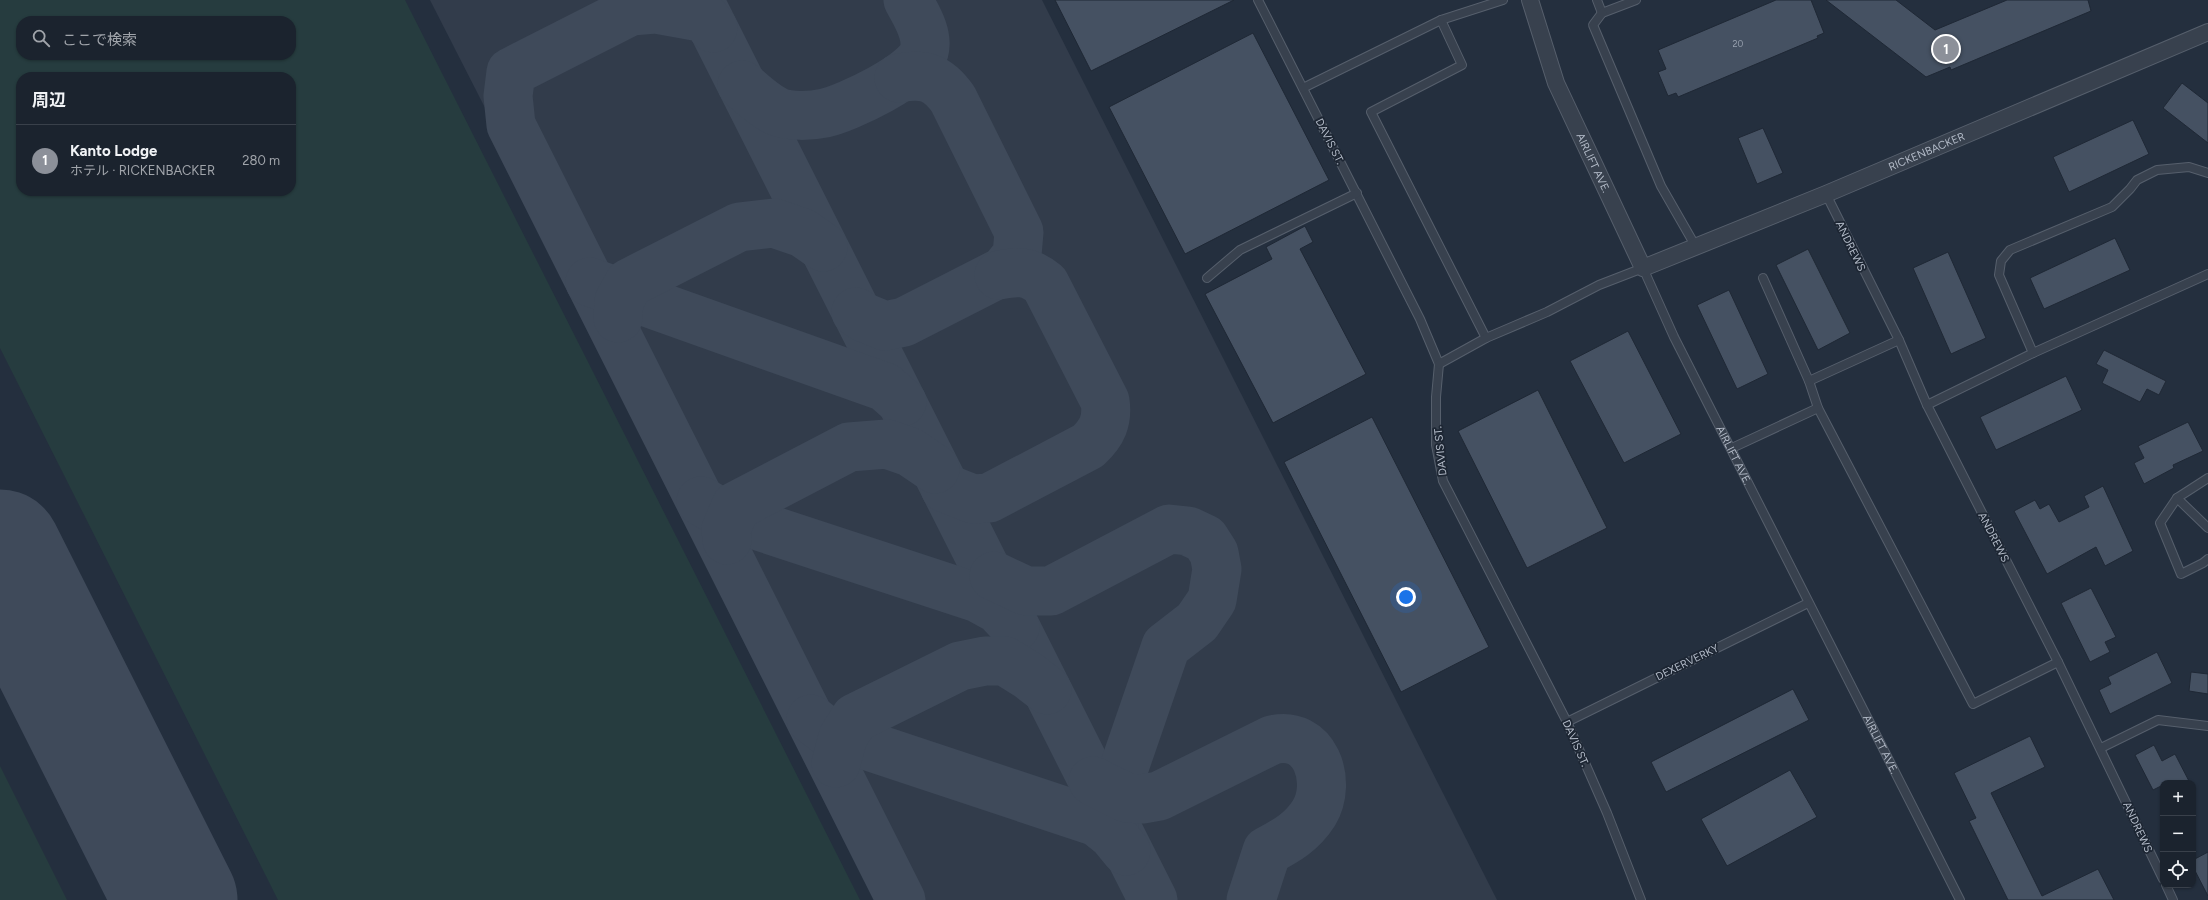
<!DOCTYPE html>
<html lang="ja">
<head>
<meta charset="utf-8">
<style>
  body { margin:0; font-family:Figtree,"Noto Sans JP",sans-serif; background:#242b36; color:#f1f3f6 }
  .controls { position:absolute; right:12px; bottom:12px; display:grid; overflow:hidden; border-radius:8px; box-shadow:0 1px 3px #0004 }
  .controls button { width:36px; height:36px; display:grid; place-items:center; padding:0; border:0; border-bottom:1px solid #39404a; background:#1b232e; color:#f1f3f6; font:20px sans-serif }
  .you { position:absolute; left:1406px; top:597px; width:14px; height:14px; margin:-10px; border:3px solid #fff; border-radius:50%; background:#1a73e8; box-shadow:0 0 0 6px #1a73e833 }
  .badge { display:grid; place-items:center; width:26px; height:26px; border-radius:50%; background:#8c9099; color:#fff; font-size:13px; font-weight:700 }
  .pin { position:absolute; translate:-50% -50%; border:2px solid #fff; box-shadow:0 1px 4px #0006 }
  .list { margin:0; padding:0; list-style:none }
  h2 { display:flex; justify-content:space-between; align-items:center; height:52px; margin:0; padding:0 16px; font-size:17px }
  h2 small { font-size:13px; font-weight:400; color:#a0a4aa }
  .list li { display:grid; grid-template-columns:26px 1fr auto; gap:12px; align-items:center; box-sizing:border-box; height:72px; padding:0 16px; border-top:1px solid #39404a }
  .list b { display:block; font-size:15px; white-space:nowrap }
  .list p { margin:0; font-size:13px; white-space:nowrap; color:#a0a4aa }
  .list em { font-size:13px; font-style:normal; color:#a0a4aa }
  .icon { flex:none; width:22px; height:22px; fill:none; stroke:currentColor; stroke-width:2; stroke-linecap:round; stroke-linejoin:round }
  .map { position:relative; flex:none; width:2208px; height:900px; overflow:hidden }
  .search { position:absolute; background:#1b232e; box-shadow:0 1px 3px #0004; left:16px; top:16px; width:280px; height:44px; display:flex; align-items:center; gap:10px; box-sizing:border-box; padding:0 14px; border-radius:16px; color:#a0a4aa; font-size:15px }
  .panel { position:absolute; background:#1b232e; box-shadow:0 1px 3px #0004; left:16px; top:72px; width:280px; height:124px; border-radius:16px }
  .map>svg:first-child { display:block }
  .airport { fill:#323c4b }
  .green { fill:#263c3f; fill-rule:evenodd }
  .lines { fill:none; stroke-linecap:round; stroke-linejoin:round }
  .taxiway { stroke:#3f4a5a; stroke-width:49 }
  .runway { stroke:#3f4a5a; stroke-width:123 }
  .building { fill:#455162; stroke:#1f2835 }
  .lane-casing { stroke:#565f6c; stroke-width:10 }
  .street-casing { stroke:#565f6c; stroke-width:18 }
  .lane { stroke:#38414e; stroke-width:8 }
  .street { stroke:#38414e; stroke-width:16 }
  .labels { text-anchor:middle; stroke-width:3.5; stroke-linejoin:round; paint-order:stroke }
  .number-label { font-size:9px; fill:#98a1af }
  .street-label { font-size:11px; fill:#b4bcc9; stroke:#1d2633 }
</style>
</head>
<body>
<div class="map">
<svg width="2208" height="900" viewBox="0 0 2208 900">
  <rect width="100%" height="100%" fill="#242f3e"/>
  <!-- airport -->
  <polygon class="airport" points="430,0 1042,0 1497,900 889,900"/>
  <!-- green -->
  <g class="green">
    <path d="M 0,0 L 405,0 L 860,900 L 278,900 L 0,348 ZM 21,21 L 291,21 L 291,55 L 21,55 ZM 21,77 L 291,77 L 291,191 L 21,191 Z"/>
    <polygon points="0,766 67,900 0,900"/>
  </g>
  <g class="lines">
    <!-- taxiway -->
    <g class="taxiway">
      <polyline points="699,0 1153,900"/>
      <polyline points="713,28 705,18 655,9 631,11 511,72 508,96 511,125 901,900"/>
      <path d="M 742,85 C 752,94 764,105 776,111 C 789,117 811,116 825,113 C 847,108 918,75 924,52 C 929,34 916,15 908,0"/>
      <polyline points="590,282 885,387 902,402"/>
      <path d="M 856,312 L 863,317 L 885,326 L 904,322 L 1004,271 L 1017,255 L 1019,232 L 953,99 C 938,78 925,73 899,78"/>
      <polyline points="618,318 619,301 629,283 739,227 774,223 803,233 823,247"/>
      <path d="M 945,488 L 973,499 L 989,498 L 1088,446 C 1102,433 1108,421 1105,401 L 1045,284 C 1029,271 1019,271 999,275"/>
      <polyline points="701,501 725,515 978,598 998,609 1015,627"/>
      <polyline points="727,540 726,529 736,506 849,447 887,444 910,452 935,469"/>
      <polyline points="994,576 1026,591 1051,591 1169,529 1188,531 1205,539 1214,553 1217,569 1212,600 1197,622 1166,646 1116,791 1113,814 1114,823"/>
      <polyline points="811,719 829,733 1097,822 1112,834 1126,851"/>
      <polyline points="836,763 843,737 855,718 960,666 985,661 1005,661 1029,676 1047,690"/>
      <path d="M 1093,781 L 1127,798 L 1142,799 L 1159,796 L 1272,740 C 1315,729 1333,781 1314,813 C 1302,832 1286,841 1267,851 L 1251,900"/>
    </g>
    <!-- runway -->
    <polyline class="runway" points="0,551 176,900"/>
  </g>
  <!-- building -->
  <g class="building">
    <polygon points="1055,0 1234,0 1091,71"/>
    <polygon points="1776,0 1811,0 1824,33 1817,36 1818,38 1678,97 1676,93 1668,96 1658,72 1666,69 1658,50"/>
    <polygon points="1826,0 1896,0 1935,30 2007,0 2088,0 2091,11 1951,70 1950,67 1926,77"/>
    <polygon points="1253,33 1329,180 1185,254 1109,107"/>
    <polygon points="2182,83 2208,103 2208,143 2163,108"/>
    <polygon points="2133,120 2149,154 2069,192 2053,157"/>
    <polygon points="1763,128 1783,173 1757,184 1738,138"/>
    <polygon points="1305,226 1313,242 1300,249 1366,374 1273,423 1205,294 1272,259 1266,247"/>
    <polygon points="2115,238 2130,270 2044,309 2030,278"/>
    <polygon points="1808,249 1850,333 1818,350 1776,265"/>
    <polygon points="1948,252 1986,338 1951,354 1913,268"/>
    <polygon points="1729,290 1768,374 1737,389 1697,305"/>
    <polygon points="1628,331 1681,434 1624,463 1570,361"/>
    <polygon points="2104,350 2166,381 2159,395 2147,389 2140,402 2102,383 2108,370 2096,364"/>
    <polygon points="2066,376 2082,410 1996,450 1980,417"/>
    <polygon points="1538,390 1607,528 1527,568 1458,431"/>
    <polygon points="1372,417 1489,647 1401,692 1284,462"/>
    <polygon points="2188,422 2203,451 2173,465 2174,468 2144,484 2134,463 2144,458 2138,446"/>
    <polygon points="2103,486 2133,551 2105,566 2096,547 2047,574 2014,511 2035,500 2040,509 2049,504 2059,522 2089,507 2084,496"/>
    <polygon points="2091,588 2116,637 2105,642 2110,652 2090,662 2061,603"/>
    <polygon points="2157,652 2172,683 2110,714 2099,690 2111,684 2108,677"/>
    <polygon points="2191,672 2208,674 2208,694 2189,691"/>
    <polygon points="1793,689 1809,720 1666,792 1651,762"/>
    <polygon points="2030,736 2045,767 1991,793 2042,896 2098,869 2114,900 2008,900 1969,821 1976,818 1954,773"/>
    <polygon points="2154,745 2162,761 2175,754 2190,783 2163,783 2163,785 2153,790 2135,755"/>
    <polygon points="1790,770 1817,817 1727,866 1701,819"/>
    <polygon points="2208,852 2208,896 2193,867 2193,860"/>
  </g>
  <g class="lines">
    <defs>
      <g id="lane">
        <polyline points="1258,0 1420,319 1439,364 1436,397 1436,445 1443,481 1567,722 1607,813 1641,900"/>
        <polyline points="1597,0 1602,13 1636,0"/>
        <polyline points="1602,13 1593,25 1661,186 1696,247"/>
        <polyline points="1441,20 1462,65 1371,112 1486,338"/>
        <polyline points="1303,88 1441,20 1503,0"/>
        <polyline points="1826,194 1899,340 1927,405 2058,662 2163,879"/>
        <polyline points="1207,278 1240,250 1357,193"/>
        <polyline points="1763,278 1809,381 1818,408 1973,704 2058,662"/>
        <polyline points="2033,353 1999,275 2001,261 2010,250 2112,207 2130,189 2137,180 2157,170 2189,167 2208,173"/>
        <path id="s1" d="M 1439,364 L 1486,338 L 1547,312 L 1599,285 L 1643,268 L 1674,337 L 1960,900"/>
        <polyline points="1809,381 1899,340"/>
        <polyline points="1927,405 2033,353 2208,274"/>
        <polyline points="1732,448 1818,408"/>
        <polyline points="2208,478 2177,498 2160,523 2181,574 2203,563 2208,559"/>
        <polyline points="2177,498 2208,528"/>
        <polyline points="1567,722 1808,603"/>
        <polyline points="2101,748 2158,720 2208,726"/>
        <polyline points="2166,885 2173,900"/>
      </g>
      <g id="street">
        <path id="s2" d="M 1530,0 L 1556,83 L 1643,268 L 1826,194 L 2208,32"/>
      </g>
    </defs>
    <!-- lane casing -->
    <use href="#lane" class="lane-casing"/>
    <!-- street casing -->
    <use href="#street" class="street-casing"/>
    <!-- lane -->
    <use href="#lane" class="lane"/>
    <!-- street -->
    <use href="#street" class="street"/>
  </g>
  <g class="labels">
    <!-- number labels -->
    <g class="number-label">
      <text x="1738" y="47">20</text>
    </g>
    <!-- street labels -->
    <g class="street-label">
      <text transform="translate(1330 141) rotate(63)" y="4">DAVIS ST.</text>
      <text dy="4" stroke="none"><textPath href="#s2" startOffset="598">RICKENBACKER</textPath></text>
      <text dy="4" stroke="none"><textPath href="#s2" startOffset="175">AIRLIFT AVE.</textPath></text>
      <text transform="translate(1851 246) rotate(64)" y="4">ANDREWS</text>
      <text transform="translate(1440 451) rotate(-96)" y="4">DAVIS ST.</text>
      <text dy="4" stroke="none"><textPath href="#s1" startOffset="434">AIRLIFT AVE.</textPath></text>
      <text transform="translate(1994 537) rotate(63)" y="4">ANDREWS</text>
      <text transform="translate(1687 662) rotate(-26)" y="4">DEXERVERKY</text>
      <text transform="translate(1576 743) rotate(66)" y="4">DAVIS ST.</text>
      <text dy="4" stroke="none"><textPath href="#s1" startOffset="758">AIRLIFT AVE.</textPath></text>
      <text transform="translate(2138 827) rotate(65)" y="4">ANDREWS</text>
    </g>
  </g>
</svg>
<div class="controls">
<button>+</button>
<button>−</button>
<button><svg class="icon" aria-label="locate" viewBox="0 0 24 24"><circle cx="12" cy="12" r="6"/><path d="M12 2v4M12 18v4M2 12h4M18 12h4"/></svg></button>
</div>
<div class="you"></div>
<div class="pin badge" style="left:1946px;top:49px">1</div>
<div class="search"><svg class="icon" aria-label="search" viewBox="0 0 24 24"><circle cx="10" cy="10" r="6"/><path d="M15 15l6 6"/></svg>ここで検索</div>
<section class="panel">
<h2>周辺<small></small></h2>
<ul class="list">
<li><span class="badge">1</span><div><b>Kanto Lodge</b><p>ホテル · RICKENBACKER</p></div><em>280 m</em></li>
</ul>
</section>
</div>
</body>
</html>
